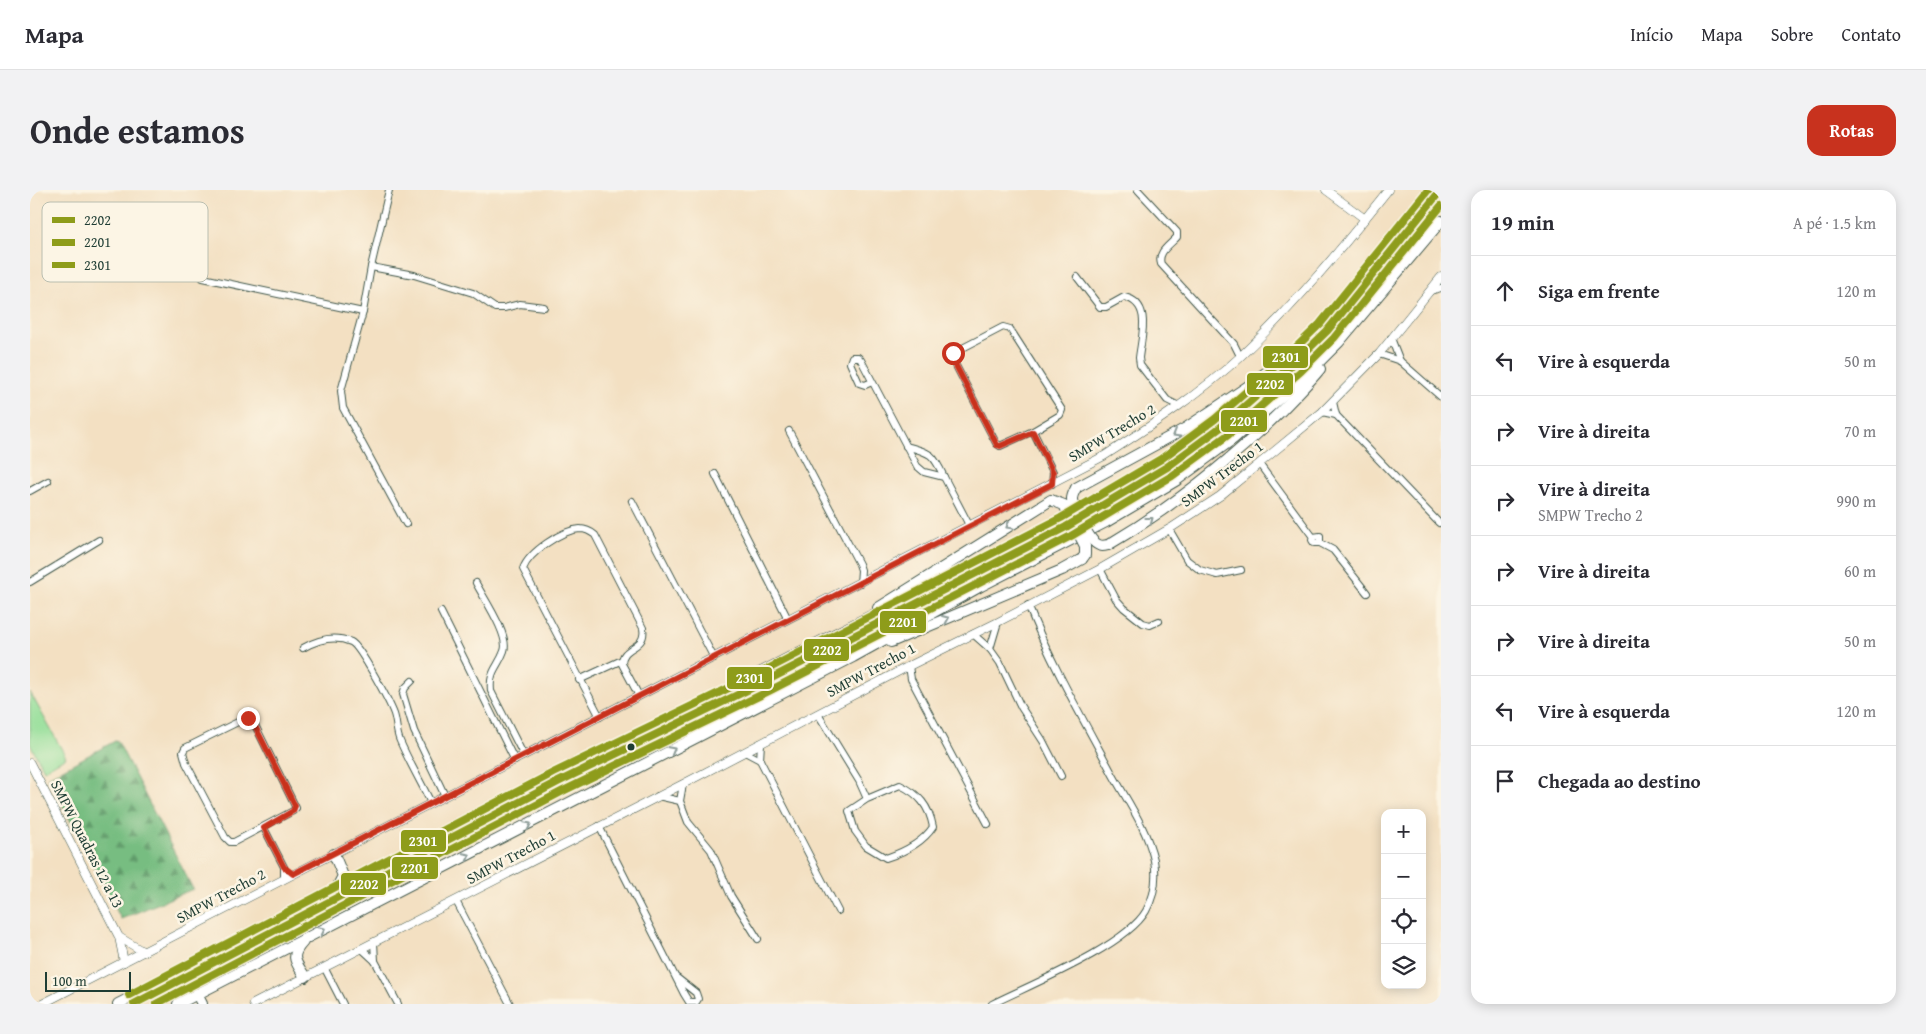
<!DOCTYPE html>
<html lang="pt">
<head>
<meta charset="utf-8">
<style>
  body { margin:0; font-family:"Gentium Book Plus",serif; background:#f2f2f3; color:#2b2b33 }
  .controls { position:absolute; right:15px; bottom:15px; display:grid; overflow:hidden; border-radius:10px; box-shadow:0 2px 12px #0003 }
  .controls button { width:45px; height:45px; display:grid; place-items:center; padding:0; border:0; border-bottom:1px solid #e1e1e2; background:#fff; color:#2b2b33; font:25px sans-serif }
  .scale { position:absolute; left:15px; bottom:12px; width:86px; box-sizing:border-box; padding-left:5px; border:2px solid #1f3d34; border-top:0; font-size:14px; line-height:18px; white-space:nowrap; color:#1f3d34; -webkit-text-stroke:4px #fcf5e5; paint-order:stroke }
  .stop { position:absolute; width:15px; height:15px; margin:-11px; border:4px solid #c8321e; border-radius:50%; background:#fff }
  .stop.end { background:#c8321e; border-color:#fff; box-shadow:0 1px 5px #0008 }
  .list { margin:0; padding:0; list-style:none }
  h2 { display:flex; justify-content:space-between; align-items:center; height:65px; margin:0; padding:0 20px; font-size:21px }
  h2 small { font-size:16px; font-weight:400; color:#7c7c81 }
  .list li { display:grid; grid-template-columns:32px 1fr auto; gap:15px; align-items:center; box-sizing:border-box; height:70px; padding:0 20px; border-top:1px solid #e1e1e2 }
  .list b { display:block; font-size:19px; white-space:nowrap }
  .list p { margin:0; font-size:16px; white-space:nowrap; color:#7c7c81 }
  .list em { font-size:16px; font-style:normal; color:#7c7c81 }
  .icon { flex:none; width:28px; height:28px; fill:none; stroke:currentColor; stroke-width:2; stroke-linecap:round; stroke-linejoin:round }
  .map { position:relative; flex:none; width:1411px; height:814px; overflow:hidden; border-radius:15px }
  header { display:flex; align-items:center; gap:30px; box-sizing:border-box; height:70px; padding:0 25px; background:#fff; border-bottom:1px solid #e1e1e2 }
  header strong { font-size:24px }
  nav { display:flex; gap:28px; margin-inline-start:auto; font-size:18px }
  .intro { display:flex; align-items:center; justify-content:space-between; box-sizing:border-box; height:120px; padding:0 30px }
  h1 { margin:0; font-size:35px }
  .button { padding:12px 22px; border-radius:15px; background:#c8321e; color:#fff; font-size:18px; font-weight:700 }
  main { display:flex; gap:30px; padding:0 30px }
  aside { flex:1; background:#fff; border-radius:15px; box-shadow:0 2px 12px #0003 }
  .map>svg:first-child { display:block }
  .green { fill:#94de99; stroke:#5a8e66 }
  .forest { fill:url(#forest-firs); stroke:#4b7d5a }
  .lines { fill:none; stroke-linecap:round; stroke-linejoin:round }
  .minor-casing { stroke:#3f5549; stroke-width:8 }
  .tertiary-casing { stroke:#3f5549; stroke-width:9 }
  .trunk-casing { stroke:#3f5549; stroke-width:12 }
  .minor { stroke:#fff; stroke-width:6 }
  .tertiary { stroke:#fff; stroke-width:8 }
  .trunk { stroke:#fff; stroke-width:10 }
  .trunk-bridge-casing { stroke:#3f5549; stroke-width:12; stroke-linecap:butt }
  .trunk-bridge { stroke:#fff; stroke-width:10 }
  .bus-1-casing { stroke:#fcf5e5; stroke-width:11 }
  .bus-2-casing { stroke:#fcf5e5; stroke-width:11 }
  .bus-3-casing { stroke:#fcf5e5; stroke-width:11 }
  .bus-1 { stroke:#8e9c1a; stroke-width:8 }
  .bus-2 { stroke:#8e9c1a; stroke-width:8 }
  .bus-3 { stroke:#8e9c1a; stroke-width:8 }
  .oneway { stroke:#8f9e9a }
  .route { stroke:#c8321e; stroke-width:6 }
  .bus-dot { fill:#1f3d34; stroke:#fcf5e5; stroke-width:2 }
  .labels { text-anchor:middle; stroke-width:5; stroke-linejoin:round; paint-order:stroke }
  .street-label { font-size:15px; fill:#1f3d34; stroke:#fcf5e5 }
  .key { fill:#fcf5e5; stroke:#babeb0; stroke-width:1 }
  .key-label { font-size:14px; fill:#1f3d34 }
  .line-badge { stroke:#fcf5e5; stroke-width:2 }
  .badge-label { font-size:14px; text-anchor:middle; font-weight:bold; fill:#fff }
</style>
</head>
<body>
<header>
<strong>Mapa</strong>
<nav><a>Início</a><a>Mapa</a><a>Sobre</a><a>Contato</a></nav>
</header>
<div class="intro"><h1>Onde estamos</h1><a class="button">Rotas</a></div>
<main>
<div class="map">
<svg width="1411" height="814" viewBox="0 0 1411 814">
  <defs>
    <pattern id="forest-firs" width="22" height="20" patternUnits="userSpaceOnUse" patternTransform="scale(1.25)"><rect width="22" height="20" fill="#77bd81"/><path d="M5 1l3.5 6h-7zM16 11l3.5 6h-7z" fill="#619b6a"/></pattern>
  </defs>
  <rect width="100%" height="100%" fill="#fcf5e5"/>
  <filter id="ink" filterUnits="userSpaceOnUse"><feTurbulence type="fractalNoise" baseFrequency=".02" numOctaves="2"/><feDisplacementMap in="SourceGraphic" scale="10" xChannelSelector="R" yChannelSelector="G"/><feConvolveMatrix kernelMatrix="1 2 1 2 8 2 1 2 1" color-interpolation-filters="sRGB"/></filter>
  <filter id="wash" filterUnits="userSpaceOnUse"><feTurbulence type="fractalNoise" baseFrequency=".0096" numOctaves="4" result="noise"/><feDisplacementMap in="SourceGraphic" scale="20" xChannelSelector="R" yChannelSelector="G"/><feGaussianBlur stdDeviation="1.12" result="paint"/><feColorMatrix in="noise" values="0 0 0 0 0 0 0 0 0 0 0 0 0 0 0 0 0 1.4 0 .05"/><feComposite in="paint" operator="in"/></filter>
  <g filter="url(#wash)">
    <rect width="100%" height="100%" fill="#f3e0c2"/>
    <!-- green -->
    <polygon class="green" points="0,502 36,567 14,580 0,554"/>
    <!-- forest -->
    <polygon class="forest" points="87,550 163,699 91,729 18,587"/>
  </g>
  <g filter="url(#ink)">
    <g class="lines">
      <defs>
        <g id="minor">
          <polyline points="359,0 341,77 333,122 311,201 313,218 376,334"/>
          <path d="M 1108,0 L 1147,42 L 1147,47 C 1140,55 1127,62 1131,74 L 1204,154 L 1210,166"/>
          <polyline points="341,77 384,85 443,103 465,118 474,118 490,114 514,117"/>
          <path d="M 1047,87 L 1070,117 L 1076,117 L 1094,107 C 1123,113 1111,148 1109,168 L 1110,175 L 1137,210 L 1149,216"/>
          <polyline points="173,88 333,122"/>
          <polyline points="1400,101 1411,98"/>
          <polygon points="973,137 980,139 1032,220 1030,225 1003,241 970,256 966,253 922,168 925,162"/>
          <polyline points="1361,148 1370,171"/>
          <polyline points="1349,164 1370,171 1411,207"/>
          <polyline points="842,192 835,195 829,193 820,173 822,167 828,167 831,170 887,276 894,282 914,287 939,335"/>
          <polyline points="1303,212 1306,225 1409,333"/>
          <polyline points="1292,222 1306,225"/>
          <polyline points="759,241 829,374 831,380 830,393"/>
          <polyline points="1003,241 1023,282 1022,294"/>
          <path d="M 876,256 C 901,263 903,263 914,287"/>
          <polyline points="1230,275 1283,347"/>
          <polyline points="685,284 758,429"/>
          <polyline points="0,301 18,291"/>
          <polyline points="602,311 684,468"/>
          <polyline points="1139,339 1157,370 1170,380 1187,385 1211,380"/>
          <polyline points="1290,353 1290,346 1283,347 1282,350 1284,353 1290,353 1303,360 1337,403"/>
          <polyline points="1070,379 1086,409 1094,418 1113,433 1120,435 1129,431"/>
          <polyline points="0,392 69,350"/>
          <path d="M 446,393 C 453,407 480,446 474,461 C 468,478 459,480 461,501 L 494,566"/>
          <polyline points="411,422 485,571"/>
          <polyline points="943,444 960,459 970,473 991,517 1013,551 1031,586"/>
          <path d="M 273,458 C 287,450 305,445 321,452 C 330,456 360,513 364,524 C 367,533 366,542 370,551 C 379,572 391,592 401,613"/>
          <polyline points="960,459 968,432"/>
          <polyline points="879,476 881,489 958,634"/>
          <polyline points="549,490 592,470"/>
          <polyline points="382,491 375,498 373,504 384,541 415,606"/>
          <path d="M 788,524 L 829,591 L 837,609 L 819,621 L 825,641 L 836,656 L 856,668 C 874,662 893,652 903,637 C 899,616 889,604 870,595 L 837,609"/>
          <path d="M 570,527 L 493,379 C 499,362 532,340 550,339 C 556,339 560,341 565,345 L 613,438 C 617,460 591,455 592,474 L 609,506"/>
          <polygon points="216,528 222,529 266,618 263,621 204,652 200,652 195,647 156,573 153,562 155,558"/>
          <polyline points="731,553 730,570 808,721"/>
          <polyline points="715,562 730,570"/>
          <polyline points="653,594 650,611 658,632 681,660 701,706 728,749"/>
          <polyline points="628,606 650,611"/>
          <polyline points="569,636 654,804 659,812 666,812 668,809 666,803 647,788"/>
          <polyline points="234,638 254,677 254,689"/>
          <polyline points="426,711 480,814"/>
          <polyline points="344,752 345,771"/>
          <polyline points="332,759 345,771 368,814"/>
          <polyline points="295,779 313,814"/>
          <path d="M 962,814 C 1000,795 1096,756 1116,721 C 1125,705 1127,688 1124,670 C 1117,639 1098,612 1083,585 C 1053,529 1021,474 998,415"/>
        </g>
        <g id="tertiary">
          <polyline points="1296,0 1335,29"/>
          <polyline points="0,573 89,747 94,772"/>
          <polyline points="89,747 114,762"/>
          <path d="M 12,814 L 1074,266 C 1122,235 1170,204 1212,165 C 1266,114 1312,58 1358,0"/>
          <polyline points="223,814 653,594 879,476 968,432 1070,379 1141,338 1190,306 1292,222 1349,164 1411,87"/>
        </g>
        <g id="trunk">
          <polyline points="1046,298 1156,238 1217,197 1260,164"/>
          <path d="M 1078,355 C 1141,318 1199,272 1251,221 C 1264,207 1278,194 1290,179"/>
          <polyline points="848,418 1021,310"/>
          <polyline points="861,452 1032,380 1052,369"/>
          <polyline points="304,664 313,686 304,703"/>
          <path d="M 273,752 C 259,767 266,772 275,787"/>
          <polyline points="167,804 172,814"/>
          <polyline points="88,814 276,719 809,442 1062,315 1122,279 1192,232 1237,194 1325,101 1403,0"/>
          <polyline points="148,814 823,467 951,396 1076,332 1147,290 1203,249 1276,185 1309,152 1411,31"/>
        </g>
      </defs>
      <!-- minor casing -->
      <use href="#minor" class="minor-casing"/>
      <!-- tertiary casing -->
      <use href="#tertiary" class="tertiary-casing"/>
      <!-- trunk casing -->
      <use href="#trunk" class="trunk-casing"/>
      <!-- minor -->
      <use href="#minor" class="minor"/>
      <!-- tertiary -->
      <use href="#tertiary" class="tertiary"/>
      <!-- trunk -->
      <use href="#trunk" class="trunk"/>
      <defs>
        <g id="trunk-bridge">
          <path d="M 1046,298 C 1044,302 1042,305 1042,309 C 1042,317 1060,351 1067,354 C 1071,357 1074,356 1078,355"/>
          <polyline points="1021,310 1034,315 1055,356 1055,365 1052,369"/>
        </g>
      </defs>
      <!-- trunk-bridge casing -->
      <use href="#trunk-bridge" class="trunk-bridge-casing"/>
      <!-- trunk-bridge -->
      <use href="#trunk-bridge" class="trunk-bridge"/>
      <defs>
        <polyline id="bus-1" points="104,814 528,592 734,492 1036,337 1137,277 1191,237 1264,173 1297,141 1411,0"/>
        <polyline id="bus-2" points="126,814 533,601 739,501 1041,346 1142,286 1198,245 1271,181 1304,148 1411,16"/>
        <polyline id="bus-3" points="99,805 523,583 730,483 1031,328 1131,269 1185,229 1257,166 1290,134 1398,0"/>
      </defs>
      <!-- bus-1 casing -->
      <use href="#bus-1" class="bus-1-casing"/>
      <!-- bus-2 casing -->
      <use href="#bus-2" class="bus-2-casing"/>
      <!-- bus-3 casing -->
      <use href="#bus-3" class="bus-3-casing"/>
      <!-- bus-1 -->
      <use href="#bus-1" class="bus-1"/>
      <!-- bus-2 -->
      <use href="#bus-2" class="bus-2"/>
      <!-- bus-3 -->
      <use href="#bus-3" class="bus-3"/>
    </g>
    <!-- one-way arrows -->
    <defs><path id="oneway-chevron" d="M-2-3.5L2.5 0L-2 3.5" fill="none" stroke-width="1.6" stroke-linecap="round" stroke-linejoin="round" transform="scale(1.25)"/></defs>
    <g class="oneway">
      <use href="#oneway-chevron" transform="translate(1146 244) rotate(150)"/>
      <use href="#oneway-chevron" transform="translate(1120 330) rotate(-37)"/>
      <use href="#oneway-chevron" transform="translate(979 336) rotate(149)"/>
      <use href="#oneway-chevron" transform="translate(916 429) rotate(-23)"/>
      <use href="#oneway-chevron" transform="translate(642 560) rotate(-28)"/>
      <use href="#oneway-chevron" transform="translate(498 635) rotate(-27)"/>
      <use href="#oneway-chevron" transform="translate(437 666) rotate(-27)"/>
      <use href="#oneway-chevron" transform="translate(292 740) rotate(-27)"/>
    </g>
  </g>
  <g class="lines" filter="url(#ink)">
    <!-- route -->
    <polyline class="route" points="218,528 222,530 265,616 263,621 234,638 254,677 263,684 1022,294 1023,282 1003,242 970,256 967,255 922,168 923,163"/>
  </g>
  <!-- markers -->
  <circle class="bus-dot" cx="601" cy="557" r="4.5"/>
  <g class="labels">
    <!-- street labels -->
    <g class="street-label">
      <text transform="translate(1082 243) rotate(-31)" y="5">SMPW Trecho 2</text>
      <text transform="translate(1192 284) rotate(-37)" y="5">SMPW Trecho 1</text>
      <text transform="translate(841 480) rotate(-28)" y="5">SMPW Trecho 1</text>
      <text transform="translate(57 654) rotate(63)" y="5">SMPW Quadras 12 a 13</text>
      <text transform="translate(481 667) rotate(-28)" y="5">SMPW Trecho 1</text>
      <text transform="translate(191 706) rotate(-28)" y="5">SMPW Trecho 2</text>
    </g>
  </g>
  <!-- legend -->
  <rect x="12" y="12" width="166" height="80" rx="8" class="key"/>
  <rect x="22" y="27" width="23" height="6" fill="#8e9c1a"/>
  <rect x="22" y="49" width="23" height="7" fill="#8e9c1a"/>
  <rect x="22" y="72" width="23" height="6" fill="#8e9c1a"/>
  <g class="key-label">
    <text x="54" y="35">2202</text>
    <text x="54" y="57">2201</text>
    <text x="54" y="80">2301</text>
  </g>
  <g class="line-badge">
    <rect x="1232" y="155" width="47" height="24" rx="5" fill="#8e9c1a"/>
    <rect x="1216" y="182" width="48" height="24" rx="5" fill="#8e9c1a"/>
    <rect x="1190" y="219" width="48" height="24" rx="5" fill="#8e9c1a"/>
    <rect x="849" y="420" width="48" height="24" rx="5" fill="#8e9c1a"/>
    <rect x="773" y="448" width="47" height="24" rx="5" fill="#8e9c1a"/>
    <rect x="696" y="476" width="47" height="24" rx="5" fill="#8e9c1a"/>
    <rect x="370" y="639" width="47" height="24" rx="5" fill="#8e9c1a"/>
    <rect x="361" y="666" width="48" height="24" rx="5" fill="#8e9c1a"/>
    <rect x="310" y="682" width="47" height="24" rx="5" fill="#8e9c1a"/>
  </g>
  <g class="badge-label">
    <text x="1256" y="172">2301</text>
    <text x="1240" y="199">2202</text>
    <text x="1214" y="236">2201</text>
    <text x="873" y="437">2201</text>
    <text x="797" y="465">2202</text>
    <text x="720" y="493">2301</text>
    <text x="393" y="656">2301</text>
    <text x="385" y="683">2201</text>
    <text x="334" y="699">2202</text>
  </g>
</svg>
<div class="controls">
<button>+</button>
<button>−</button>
<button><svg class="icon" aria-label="locate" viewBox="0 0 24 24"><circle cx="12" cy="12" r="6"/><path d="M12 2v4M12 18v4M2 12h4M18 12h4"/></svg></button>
<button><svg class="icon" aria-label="layers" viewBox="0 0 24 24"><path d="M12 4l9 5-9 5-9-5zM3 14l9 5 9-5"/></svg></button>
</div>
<div class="scale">100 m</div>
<div class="stop" style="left:923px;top:163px"></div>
<div class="stop end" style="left:218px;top:528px"></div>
</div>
<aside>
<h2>19 min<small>A pé · 1.5 km</small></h2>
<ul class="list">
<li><svg class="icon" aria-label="ahead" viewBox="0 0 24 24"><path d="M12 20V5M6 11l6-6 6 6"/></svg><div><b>Siga em frente</b></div><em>120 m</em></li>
<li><svg class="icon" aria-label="left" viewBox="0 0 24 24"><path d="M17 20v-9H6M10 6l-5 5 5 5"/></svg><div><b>Vire à esquerda</b></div><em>50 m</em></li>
<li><svg class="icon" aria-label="right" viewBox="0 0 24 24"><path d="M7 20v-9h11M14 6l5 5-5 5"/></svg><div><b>Vire à direita</b></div><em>70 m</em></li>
<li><svg class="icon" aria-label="right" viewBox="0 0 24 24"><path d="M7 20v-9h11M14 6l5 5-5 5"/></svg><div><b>Vire à direita</b><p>SMPW Trecho 2</p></div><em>990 m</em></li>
<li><svg class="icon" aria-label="right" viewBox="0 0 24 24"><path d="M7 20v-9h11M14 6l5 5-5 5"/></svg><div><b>Vire à direita</b></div><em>60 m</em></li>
<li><svg class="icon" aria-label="right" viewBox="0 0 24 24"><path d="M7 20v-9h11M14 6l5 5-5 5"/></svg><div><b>Vire à direita</b></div><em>50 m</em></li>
<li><svg class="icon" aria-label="left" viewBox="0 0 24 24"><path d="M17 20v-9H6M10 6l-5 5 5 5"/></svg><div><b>Vire à esquerda</b></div><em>120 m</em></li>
<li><svg class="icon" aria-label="arrive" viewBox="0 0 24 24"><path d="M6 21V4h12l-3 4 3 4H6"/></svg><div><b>Chegada ao destino</b></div></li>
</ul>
</aside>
</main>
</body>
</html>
